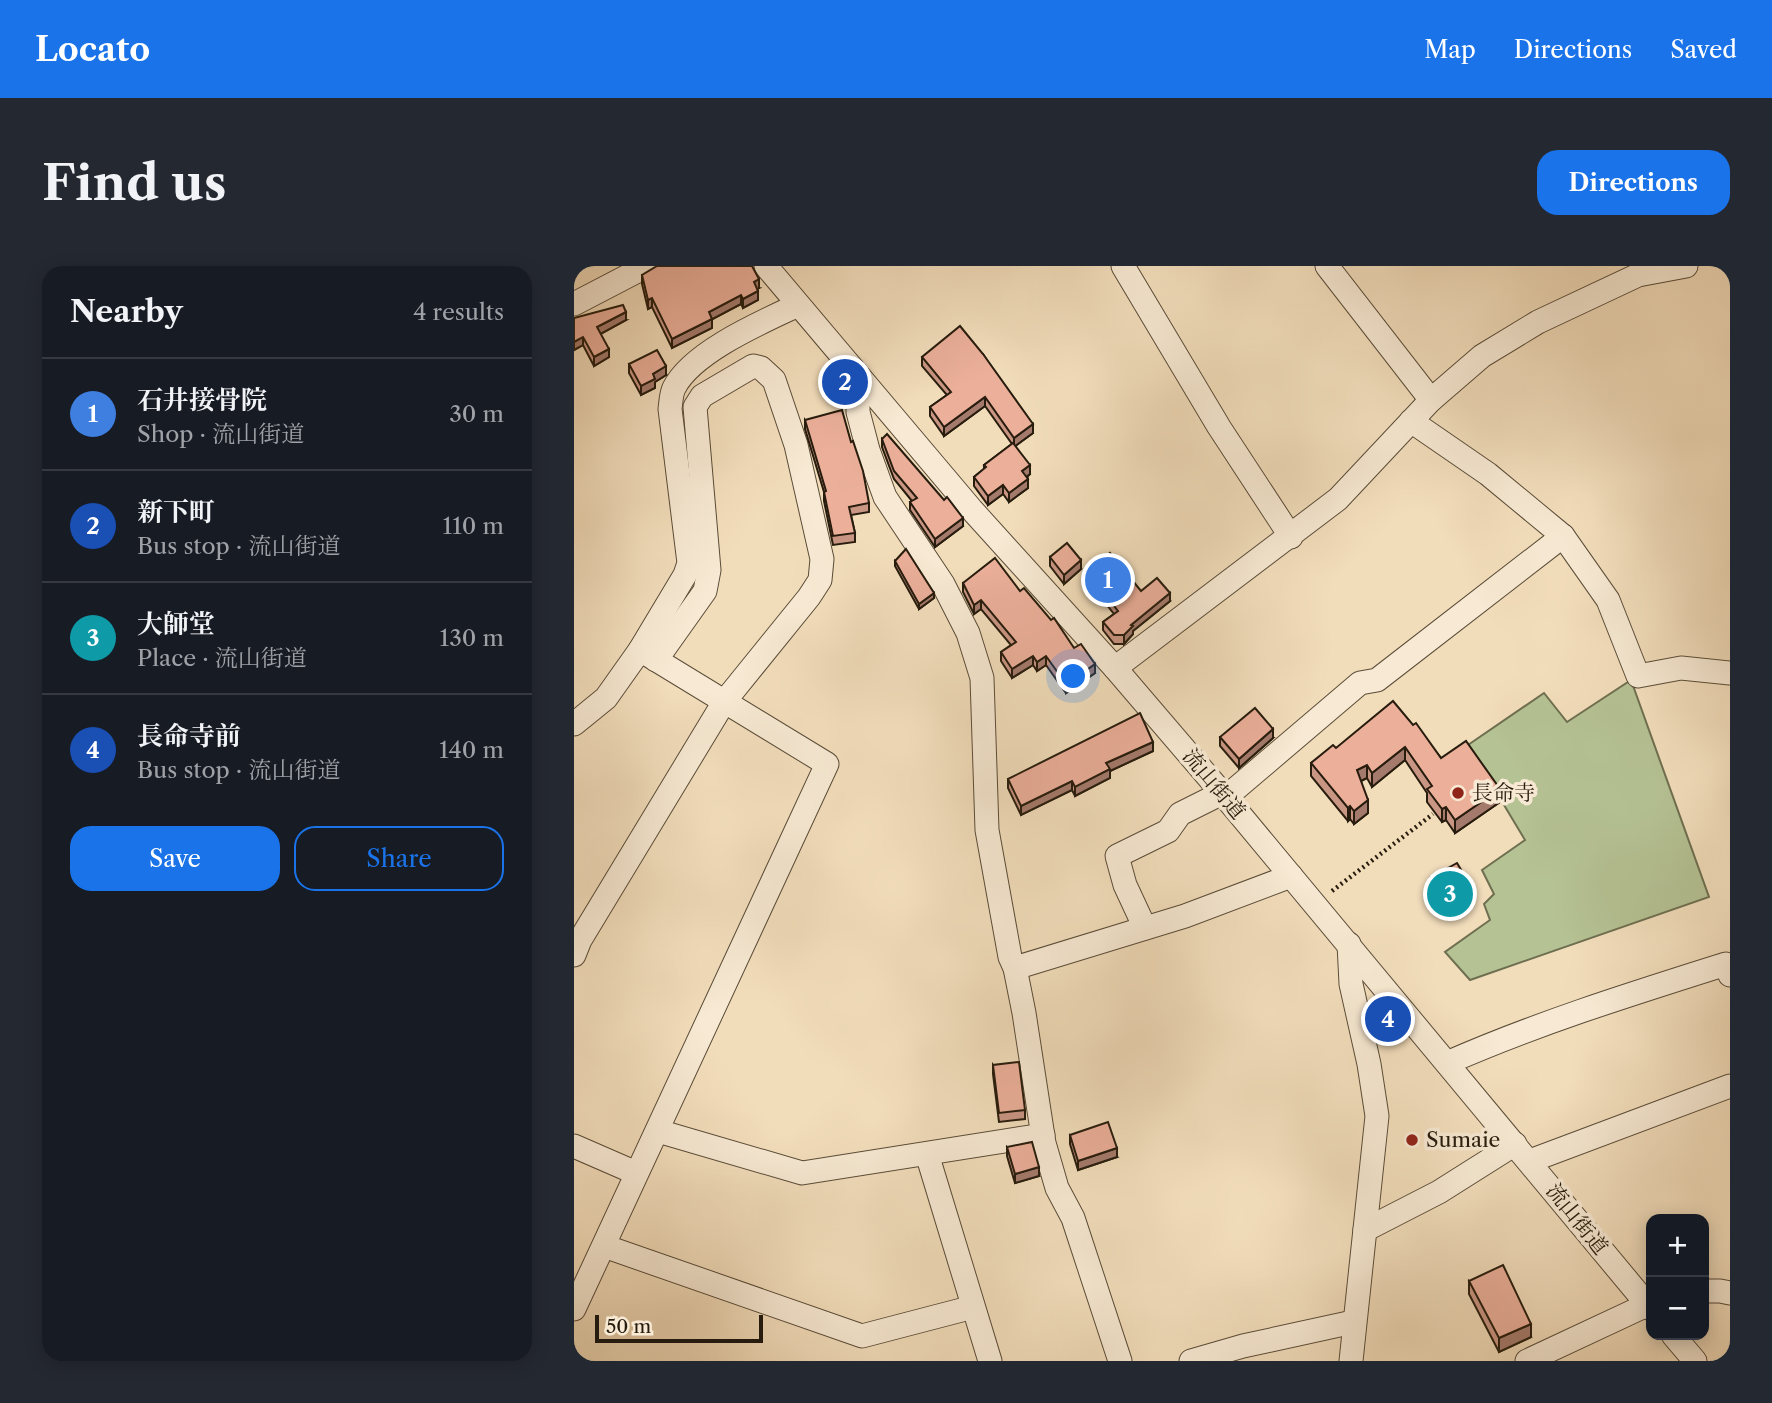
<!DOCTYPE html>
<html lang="en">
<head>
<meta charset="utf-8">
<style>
  body { margin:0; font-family:"Libre Caslon Text","Noto Serif JP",serif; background:#242831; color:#f1f3f6 }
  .controls { position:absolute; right:21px; bottom:21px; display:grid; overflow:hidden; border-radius:14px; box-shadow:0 4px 18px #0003 }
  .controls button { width:63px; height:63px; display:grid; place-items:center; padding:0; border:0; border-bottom:2px solid #363941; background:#171b24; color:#f1f3f6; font:35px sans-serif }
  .scale { position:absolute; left:21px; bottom:18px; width:168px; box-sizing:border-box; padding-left:7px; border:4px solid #271c0d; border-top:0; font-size:19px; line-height:24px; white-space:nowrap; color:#271c0d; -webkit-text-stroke:5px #f7e9d3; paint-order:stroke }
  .you { position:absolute; left:500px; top:411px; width:24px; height:24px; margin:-18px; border:5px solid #fff; border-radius:50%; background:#1a73e8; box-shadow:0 0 0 10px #1a73e833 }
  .badge { display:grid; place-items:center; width:46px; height:46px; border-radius:50%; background:#1a73e8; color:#fff; font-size:23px; font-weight:700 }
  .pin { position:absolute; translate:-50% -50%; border:4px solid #fff; box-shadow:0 2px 7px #0006 }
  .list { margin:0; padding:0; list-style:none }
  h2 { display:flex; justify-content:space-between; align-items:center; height:91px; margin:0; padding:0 28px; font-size:30px }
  h2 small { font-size:23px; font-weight:400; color:#9ea1a6 }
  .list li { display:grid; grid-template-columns:46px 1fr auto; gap:21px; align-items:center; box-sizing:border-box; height:112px; padding:0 28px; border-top:2px solid #363941 }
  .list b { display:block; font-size:26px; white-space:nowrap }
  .list p { margin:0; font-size:23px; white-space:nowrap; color:#9ea1a6 }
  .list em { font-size:23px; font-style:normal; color:#9ea1a6 }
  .actions { display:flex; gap:14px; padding:21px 28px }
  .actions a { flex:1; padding:16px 0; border:2px solid #1a73e8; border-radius:21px; text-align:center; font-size:24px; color:#1a73e8 }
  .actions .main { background:#1a73e8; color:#fff }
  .map { position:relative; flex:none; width:1156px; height:1095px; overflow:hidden; border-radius:21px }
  header { display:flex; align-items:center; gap:42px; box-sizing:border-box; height:98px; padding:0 35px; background:#1a73e8; color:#fff }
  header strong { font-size:33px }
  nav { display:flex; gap:38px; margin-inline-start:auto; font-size:24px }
  .intro { display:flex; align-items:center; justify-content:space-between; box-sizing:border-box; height:168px; padding:0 42px }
  h1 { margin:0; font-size:49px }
  .button { padding:18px 32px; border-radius:21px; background:#1a73e8; color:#fff; font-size:24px; font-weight:700 }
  main { display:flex; gap:42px; padding:0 42px }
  aside { flex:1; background:#171b24; border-radius:21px; box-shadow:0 4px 18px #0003 }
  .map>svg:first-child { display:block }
  .green { fill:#b5c294; stroke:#6e6f50; stroke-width:2 }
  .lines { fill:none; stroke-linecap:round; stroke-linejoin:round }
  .minor-casing { stroke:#5a4c38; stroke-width:25 }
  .path { stroke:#271c0d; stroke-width:4.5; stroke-dasharray:2 3.5; stroke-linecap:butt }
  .minor { stroke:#f7e9d3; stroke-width:23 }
  .wall { fill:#ca9684; stroke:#271c0d; stroke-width:2 }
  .shaded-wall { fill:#a47a6c; stroke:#271c0d; stroke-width:2 }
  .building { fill:#ebaf9a; stroke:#271c0d; stroke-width:2 }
  .poi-dot { fill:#8f2418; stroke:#f7e9d3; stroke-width:2.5 }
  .labels { text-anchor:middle; stroke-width:7; stroke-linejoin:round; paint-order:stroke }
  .street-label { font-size:21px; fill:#271c0d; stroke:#f7e9d3 }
  .poi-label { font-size:21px; fill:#271c0d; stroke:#f7e9d3; text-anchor:start }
</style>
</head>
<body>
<header>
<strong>Locato</strong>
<nav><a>Map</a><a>Directions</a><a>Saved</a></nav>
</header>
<div class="intro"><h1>Find us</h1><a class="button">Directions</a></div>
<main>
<aside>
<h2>Nearby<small>4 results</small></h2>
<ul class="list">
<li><span class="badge" style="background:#3f7fe0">1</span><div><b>石井接骨院</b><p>Shop · 流山街道</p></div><em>30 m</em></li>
<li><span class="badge" style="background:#1a4fb4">2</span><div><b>新下町</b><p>Bus stop · 流山街道</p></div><em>110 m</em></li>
<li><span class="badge" style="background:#0f9aa8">3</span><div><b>大師堂</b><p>Place · 流山街道</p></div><em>130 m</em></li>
<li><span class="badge" style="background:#1a4fb4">4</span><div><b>長命寺前</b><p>Bus stop · 流山街道</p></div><em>140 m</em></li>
</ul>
<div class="actions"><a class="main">Save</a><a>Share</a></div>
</aside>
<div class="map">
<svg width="1156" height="1095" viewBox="0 0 1156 1095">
  <rect width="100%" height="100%" fill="#f2ddbb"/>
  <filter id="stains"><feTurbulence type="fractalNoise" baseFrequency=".00286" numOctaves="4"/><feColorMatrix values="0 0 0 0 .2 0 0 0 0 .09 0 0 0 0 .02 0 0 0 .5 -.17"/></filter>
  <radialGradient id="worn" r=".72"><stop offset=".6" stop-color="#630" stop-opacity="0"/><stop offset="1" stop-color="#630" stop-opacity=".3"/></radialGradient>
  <!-- green -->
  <polygon class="green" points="1057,414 1135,631 896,714 871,686 916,654 910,638 920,628 908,604 951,574 894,479 970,427 993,456"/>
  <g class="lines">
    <defs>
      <g id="minor">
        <polyline points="192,0 398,244 541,402 648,527 1077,1043"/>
        <polyline points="549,0 645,161 717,271"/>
        <polyline points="753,0 857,134"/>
        <polyline points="0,38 73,0"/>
        <polyline points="291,119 284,134 284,146 294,184 311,231 369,318 394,367 408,412 413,564 436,691 441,702 450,747 470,877 483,922 499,952 546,1095"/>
        <polyline points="837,155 914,208 989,270 1034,334 1064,410 1107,402 1156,407"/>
        <polyline points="541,402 764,233 857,134 908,90 964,56 1064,9 1112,0"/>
        <path d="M 0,458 L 32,432 L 66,384 L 111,309 L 115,297 L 96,143 C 97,136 97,128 100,122 C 118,86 188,56 224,39"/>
        <polyline points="652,531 786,417 803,414 989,270"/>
        <polyline points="571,662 551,619 543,590 594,565 606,548 648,527"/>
        <polyline points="775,678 777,718 795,798 803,850 777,1095"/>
        <polyline points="0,689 6,674 150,436 235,331 246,314 248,293 222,179 200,114 187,102 179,100 128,130 121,141 135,304 131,325 82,394"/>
        <polyline points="441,702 611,650 717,610"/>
        <path d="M 873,797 C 964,757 1057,728 1152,698 L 1156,709"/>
        <polyline points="84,865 228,907 469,869"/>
        <polyline points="0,880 62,907"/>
        <polyline points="353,888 416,1095"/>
        <polyline points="956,895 1156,820"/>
        <polyline points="791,964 865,926 941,878"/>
        <polyline points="30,980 288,1070 399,1041"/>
        <polyline points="1130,1025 1146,1025 1156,1027"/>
        <polyline points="0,1043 253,498 66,384"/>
        <polyline points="1099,1069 1121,1095"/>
        <polyline points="617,1095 669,1080 779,1056"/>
        <polyline points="953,1095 1077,1037"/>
      </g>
    </defs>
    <!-- minor casing -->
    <use href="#minor" class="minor-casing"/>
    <!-- path -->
    <polyline class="path" points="758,625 859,548"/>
    <!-- minor -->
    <use href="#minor" class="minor"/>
  </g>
  <!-- wall -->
  <g class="wall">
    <polygon points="68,9 185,22 183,23 184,34 169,42 167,38 138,53 138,62 98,82 78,41 74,43 68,18"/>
    <polygon points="0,52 52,54 26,68 35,91 20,100 9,79 0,84"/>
    <polygon points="409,88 459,167 441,180 456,208 453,211 454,222 435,236 429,228 414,239 400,220 400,211 410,203 410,199 438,178 411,140 370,170 356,150 356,141 373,129 348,100 348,91"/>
    <polygon points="55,98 92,109 81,116 81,122 67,129 55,107"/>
    <polygon points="231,154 295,237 295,246 277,249 281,267 281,276 259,279 250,235 250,226 231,163"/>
    <polygon points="308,173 389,260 361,281 336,244 336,236 338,235 320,213 308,181"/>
    <polygon points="476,291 507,303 490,318 476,300"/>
    <polygon points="321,295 360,332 345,343 321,300"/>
    <polygon points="513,306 567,325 596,335 559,365 559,368 550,378 540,378 529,364 529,356 540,348 513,314"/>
    <polygon points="389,317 446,325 500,382 521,407 492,427 472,399 463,405 459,399 438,412 427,395 427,386 437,379 407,343 400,348 389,326"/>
    <polygon points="839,459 867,492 926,536 881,567 872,554 868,556 853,536 853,527 831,494 798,521 793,512 787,515 794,547 780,558 776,553 774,555 737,510 737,497 762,482"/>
    <polygon points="646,471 699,472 665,502 646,480"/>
    <polygon points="579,485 536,505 536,512 501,530 498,524 447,549 434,522 434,513"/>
    <polygon points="856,612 899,633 872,648 856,621"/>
    <polygon points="419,799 451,844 451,853 425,856 419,808"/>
    <polygon points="496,869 543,891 504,904 496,878"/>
    <polygon points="433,881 465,910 441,917 433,890"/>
    <polygon points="895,1015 957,1071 925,1086 895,1028"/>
  </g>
  <!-- shaded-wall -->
  <g class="shaded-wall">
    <polygon points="185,13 185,22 180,25 180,16"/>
    <polygon points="184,25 184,34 169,42 169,33"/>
    <polygon points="167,29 167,38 135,55 135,46"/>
    <polygon points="78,32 78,41 74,43 74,34"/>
    <polygon points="52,46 52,54 23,70 23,61"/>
    <polygon points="138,53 138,62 98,82 98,73"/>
    <polygon points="9,71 9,79 0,84 0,76"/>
    <polygon points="35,83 35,91 20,100 20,91"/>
    <polygon points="92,100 92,109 81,116 81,122 67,129 67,120 79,108"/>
    <polygon points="411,131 411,140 370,170 370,161"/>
    <polygon points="459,158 459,167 440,181 440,172"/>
    <polygon points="456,199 456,208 448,214 448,205"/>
    <polygon points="454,213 454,222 435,236 435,227"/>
    <polygon points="429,219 429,228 414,239 414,230"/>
    <polygon points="389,252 389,260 361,281 361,273"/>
    <polygon points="507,294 507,303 490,318 490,309"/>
    <polygon points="360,327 360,332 345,343 345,338"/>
    <polygon points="596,327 596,335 559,365 559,368 550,378 550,369 557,359"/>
    <polygon points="407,334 407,343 400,348 400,339"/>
    <polygon points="459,390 459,399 438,412 438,403"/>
    <polygon points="472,390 472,399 463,405 463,396"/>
    <polygon points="521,398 521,407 492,427 492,418"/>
    <polygon points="699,463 699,472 665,502 665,493"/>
    <polygon points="579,476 579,485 536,505 536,512 501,530 501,521 532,497"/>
    <polygon points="831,481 831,494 798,521 798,507"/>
    <polygon points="793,499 793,512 783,517 783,504"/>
    <polygon points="498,515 498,524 447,549 447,540"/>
    <polygon points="926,523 926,536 881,567 881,554"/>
    <polygon points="794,534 794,547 780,558 780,545"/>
    <polygon points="776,540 776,553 774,555 774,542"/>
    <polygon points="872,541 872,554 868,556 868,543"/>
    <polygon points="899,624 899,633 872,648 872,639"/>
    <polygon points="543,882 543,891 504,904 504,895"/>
    <polygon points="465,901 465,910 441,917 441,908"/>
    <polygon points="957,1058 957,1071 925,1086 925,1072"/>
  </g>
  <!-- building -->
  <g class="building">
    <polygon points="83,0 178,0 185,13 180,16 184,25 169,33 167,29 135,46 138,53 98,73 78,32 74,34 68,9"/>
    <polygon points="49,39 52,46 23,61 35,83 20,91 9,71 0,76 0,52"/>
    <polygon points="386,60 409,88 459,158 440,172 411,131 370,161 356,141 377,126 348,91"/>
    <polygon points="83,84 92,100 79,108 81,113 67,120 55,98"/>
    <polygon points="268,144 277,176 279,175 289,205 295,237 275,241 281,267 259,270 250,226 252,225 231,154"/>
    <polygon points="313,168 370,234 373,231 389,252 361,273 336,236 343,232 320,205 308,173"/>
    <polygon points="439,177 456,199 448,205 454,213 435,227 429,219 414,230 400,211 412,201 410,199"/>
    <polygon points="493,277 507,294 490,309 476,291"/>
    <polygon points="332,283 360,327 345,338 321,295"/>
    <polygon points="536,287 567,325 583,312 596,327 557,359 559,360 550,369 540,369 529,356 544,345 513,306"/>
    <polygon points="421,292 446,325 450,322 477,354 480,352 500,382 507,378 521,398 492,418 472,390 463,396 459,390 438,403 427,386 442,376 407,334 400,339 389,317"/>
    <polygon points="819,435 839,459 842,457 867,492 892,475 926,523 881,554 872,541 868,543 853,523 858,520 831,481 798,507 793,499 783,504 794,534 780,545 776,540 774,542 737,497 759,479 762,482"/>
    <polygon points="681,442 699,463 665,493 646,471"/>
    <polygon points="566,447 579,476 532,497 536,503 501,521 498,515 447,540 434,513"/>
    <polygon points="883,597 899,624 872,639 856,612"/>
    <polygon points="445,796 451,844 425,847 419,799"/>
    <polygon points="534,856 543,882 504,895 496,869"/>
    <polygon points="458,876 465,901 441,908 433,881"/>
    <polygon points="929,999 957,1058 925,1072 895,1015"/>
  </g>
  <!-- markers -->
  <g class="poi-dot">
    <circle cx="884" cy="527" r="7"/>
    <circle cx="838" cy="874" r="7"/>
  </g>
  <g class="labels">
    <!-- street labels -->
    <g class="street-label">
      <text transform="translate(640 518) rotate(50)" y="7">流山街道</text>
      <text transform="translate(1003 953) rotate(51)" y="7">流山街道</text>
    </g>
    <!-- poi labels -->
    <g class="poi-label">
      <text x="898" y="534">長命寺</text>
      <text x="852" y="881">Sumaie</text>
    </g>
  </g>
  <rect width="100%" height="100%" filter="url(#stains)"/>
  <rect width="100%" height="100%" fill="url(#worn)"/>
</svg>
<div class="controls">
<button>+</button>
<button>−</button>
</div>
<div class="scale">50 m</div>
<div class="you"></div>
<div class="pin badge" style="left:534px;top:314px;background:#3f7fe0">1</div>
<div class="pin badge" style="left:271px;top:116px;background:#1a4fb4">2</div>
<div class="pin badge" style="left:876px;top:628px;background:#0f9aa8">3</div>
<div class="pin badge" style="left:814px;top:753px;background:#1a4fb4">4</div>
</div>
</main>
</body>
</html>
